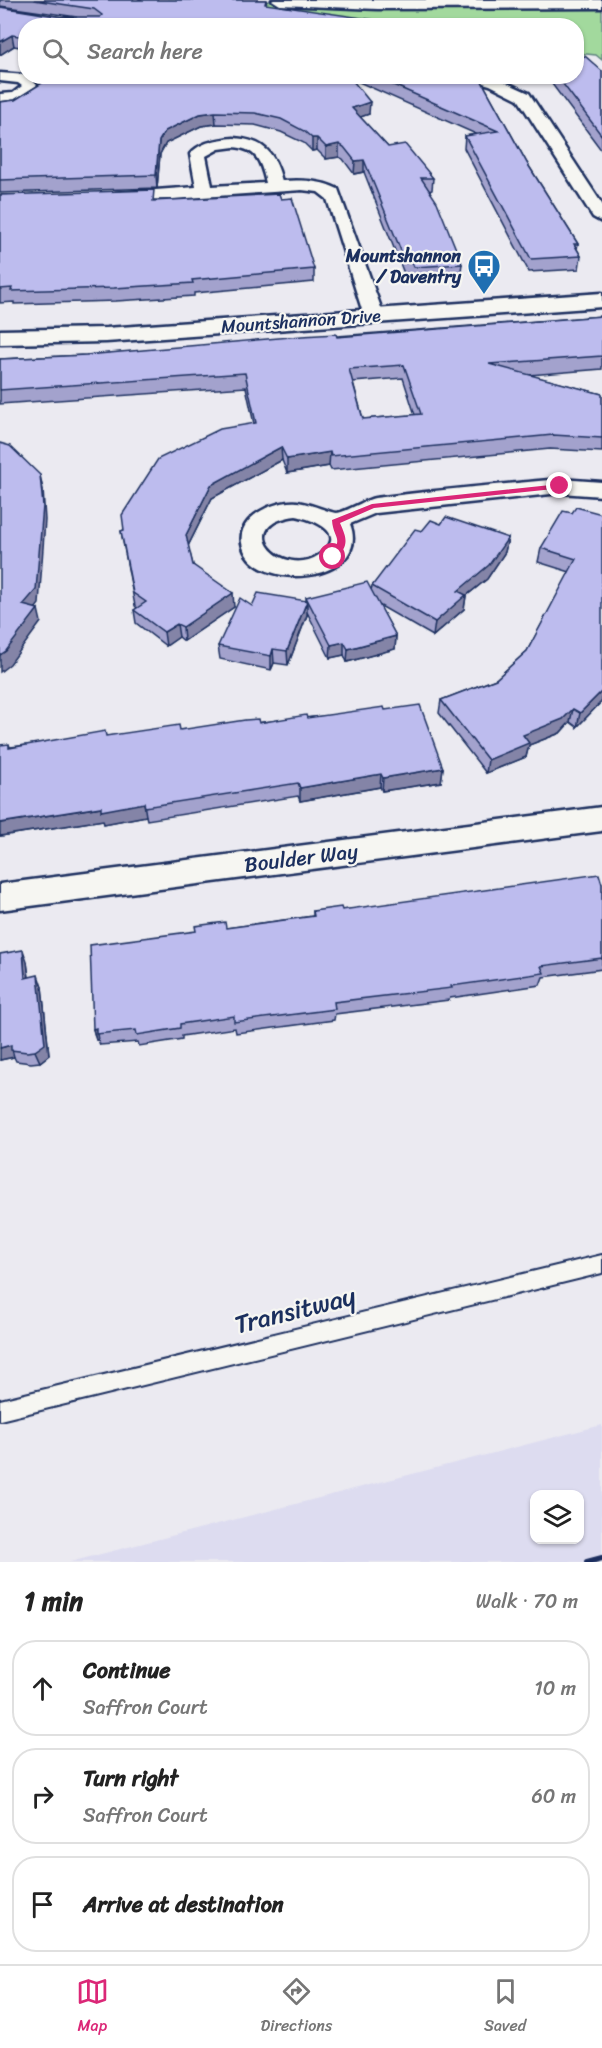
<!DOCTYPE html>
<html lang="en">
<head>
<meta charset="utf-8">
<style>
  body { margin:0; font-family:Sriracha,sans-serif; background:#f6f6f6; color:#222 }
  .controls { position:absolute; right:18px; bottom:18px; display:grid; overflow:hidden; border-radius:12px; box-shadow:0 2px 4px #0004 }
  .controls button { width:54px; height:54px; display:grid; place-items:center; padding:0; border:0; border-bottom:2px solid #e0e0e0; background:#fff; color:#222; font:30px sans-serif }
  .stop { position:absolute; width:18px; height:18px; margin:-14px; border:4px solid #db2777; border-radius:50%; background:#fff }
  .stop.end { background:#db2777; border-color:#fff; box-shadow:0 2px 6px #0008 }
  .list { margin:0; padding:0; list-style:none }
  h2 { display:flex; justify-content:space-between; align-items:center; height:78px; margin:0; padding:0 24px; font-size:26px }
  h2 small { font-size:20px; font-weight:400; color:#767676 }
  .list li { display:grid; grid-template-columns:39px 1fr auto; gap:18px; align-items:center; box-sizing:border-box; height:96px; margin:0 12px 12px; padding:0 12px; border:2px solid #e0e0e0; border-radius:24px }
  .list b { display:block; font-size:22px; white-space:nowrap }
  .list p { margin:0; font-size:20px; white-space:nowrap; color:#767676 }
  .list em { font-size:20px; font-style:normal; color:#767676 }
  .icon { flex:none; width:33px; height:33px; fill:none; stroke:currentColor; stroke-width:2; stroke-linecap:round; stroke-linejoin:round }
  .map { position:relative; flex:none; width:602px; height:1562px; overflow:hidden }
  .search { position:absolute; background:#fff; box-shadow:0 2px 4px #0004; left:18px; right:18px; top:18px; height:66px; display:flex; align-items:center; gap:15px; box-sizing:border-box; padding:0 21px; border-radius:24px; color:#767676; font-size:22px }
  .sheet { height:402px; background:#fff }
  nav { display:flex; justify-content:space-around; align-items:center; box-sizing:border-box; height:84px; border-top:2px solid #e0e0e0; background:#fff; font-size:16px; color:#767676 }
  nav a { display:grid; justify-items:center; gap:3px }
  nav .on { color:#db2777 }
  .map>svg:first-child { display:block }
  .built { fill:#dddcf0; fill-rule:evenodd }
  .green { fill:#a2d99d; stroke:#5e847e; stroke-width:1.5 }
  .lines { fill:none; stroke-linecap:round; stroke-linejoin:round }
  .lane-casing { stroke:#1b2f5e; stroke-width:4 }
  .street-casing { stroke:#1b2f5e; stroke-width:5 }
  .secondary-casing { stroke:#1b2f5e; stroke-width:5 }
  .lane { fill:#f6f6f2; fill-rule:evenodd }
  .street { fill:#f6f6f2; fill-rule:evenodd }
  .secondary { fill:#f6f6f2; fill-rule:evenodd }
  .rail { stroke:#1b2f5e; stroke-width:6 }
  .wall { fill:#a3a2cd; stroke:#1b2f5e; stroke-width:1.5; fill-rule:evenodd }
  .shaded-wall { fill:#8484a7; stroke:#1b2f5e; stroke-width:1.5 }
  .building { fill:#bdbcee; stroke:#1b2f5e; stroke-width:1.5; fill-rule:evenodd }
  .route { fill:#db2777 }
  .labels { text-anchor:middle; stroke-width:4.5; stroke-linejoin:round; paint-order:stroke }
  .far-poi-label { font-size:18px; font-weight:bold; fill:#1b2f5e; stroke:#f6f6f2; text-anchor:end }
  .far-street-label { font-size:18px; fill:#1b2f5e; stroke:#f6f6f2 }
  .street-label { font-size:21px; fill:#1b2f5e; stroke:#f6f6f2 }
  .near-street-label { font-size:26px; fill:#1b2f5e; stroke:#f6f6f2 }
</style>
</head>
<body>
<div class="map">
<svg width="602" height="1562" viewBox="0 0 602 1562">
  <rect width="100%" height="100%" fill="#ebeaf1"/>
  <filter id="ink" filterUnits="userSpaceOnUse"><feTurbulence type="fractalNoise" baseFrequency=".0167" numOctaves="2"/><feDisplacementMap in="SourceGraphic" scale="12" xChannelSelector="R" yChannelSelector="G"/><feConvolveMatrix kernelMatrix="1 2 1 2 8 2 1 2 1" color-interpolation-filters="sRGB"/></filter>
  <g filter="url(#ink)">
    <!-- built -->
    <path class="built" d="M 602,1425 L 602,1562 L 70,1562 ZM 534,1494 L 580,1494 L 580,1540 L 534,1540 Z"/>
    <!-- green -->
    <polygon class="green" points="167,0 602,6 602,60 596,55 577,53 576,26 381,26"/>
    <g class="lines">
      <defs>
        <polygon id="lane" points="602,1255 602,1273 0,1420 0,1400"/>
        <g id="street">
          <polygon points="0,73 26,75 37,85 27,98 0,104 0,94 13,93 22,86 18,83 0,81"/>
          <polygon points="459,76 494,77 529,93 602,204 602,222 593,217 518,99 490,85"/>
          <path d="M 234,138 C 264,140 275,153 282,181 C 302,180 320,180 338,189 L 384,316 L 381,320 L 374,322 L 364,316 L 327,199 L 318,192 L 302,190 L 115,203 L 107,198 L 115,193 L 196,187 L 190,154 C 200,142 219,139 234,138 ZM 234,147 C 257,149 261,162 266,183 L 212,186 L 206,156 L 219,149 Z"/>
          <path d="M 560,479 L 602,482 L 602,496 L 560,493 L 376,513 L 350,524 C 373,583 251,595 242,543 C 237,516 276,500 297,502 C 309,503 328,512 336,513 C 345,513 364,500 375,498 C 436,490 498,485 560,479 ZM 296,516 C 315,520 350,534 319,555 C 281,580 232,524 296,516 Z"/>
          <polygon points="602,807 602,831 0,910 0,884"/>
        </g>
        <g id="secondary">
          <polygon points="272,0 602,0 602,8 378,9 280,5"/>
          <polygon points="602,293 602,307 106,342 0,344 0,330 106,328"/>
        </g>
      </defs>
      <!-- lane casing -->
      <use href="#lane" class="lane-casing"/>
      <!-- street casing -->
      <use href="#street" class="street-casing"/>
      <!-- secondary casing -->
      <use href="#secondary" class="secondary-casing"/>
      <!-- lane -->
      <use href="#lane" class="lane"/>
      <!-- street -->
      <use href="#street" class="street"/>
      <!-- secondary -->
      <use href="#secondary" class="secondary"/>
      <!-- rail -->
      <polyline class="rail" points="587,1562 602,1558"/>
    </g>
    <!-- wall -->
    <g class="wall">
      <polygon points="0,0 267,0 266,4 26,26 26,48 14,46 0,55 0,7 62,17 77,17 0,6"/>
      <polygon points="602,71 602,151 546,76 576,76"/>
      <polygon points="53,76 479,76 527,163 578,244 577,249 581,256 579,269 529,272 464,148 465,136 476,134 350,78 369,114 360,117 388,147 433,178 432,190 429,191 462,264 460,277 413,280 411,275 405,276 364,172 354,174 343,159 339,157 326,159 317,150 312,151 304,143 281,132 255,125 216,124 201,126 166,143 160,154 157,188 0,193 0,102 15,100"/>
      <polygon points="0,195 155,200 281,199 314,269 314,282 194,293 194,296 116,301 14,304 14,302 0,303"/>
      <path d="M 602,316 L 602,369 L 529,375 L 602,394 L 602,452 L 550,449 L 331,470 L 329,466 L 287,473 L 282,460 L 212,498 L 188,546 L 193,565 L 234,607 L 184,641 L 179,637 L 166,646 L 136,623 L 134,610 L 137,608 L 135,606 L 121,531 L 124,530 L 254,424 L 246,387 L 0,404 L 0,359 L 86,355 ZM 403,378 L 415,415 L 363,419 L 353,382 Z"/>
      <polygon points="572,513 602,701 577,727 570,722 560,733 529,745 526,757 486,773 439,713 441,700 496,679 527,651 570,572 538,562 541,548"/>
      <polygon points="441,524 508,538 505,552 487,579 466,596 464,609 433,636 379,605 396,636 395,649 347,662 344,655 330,658 307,612 307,615 288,665 274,663 271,670 220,659 218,646 306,601 306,597 371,590 372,586 422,531"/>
      <polygon points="385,710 443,768 441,782 382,791 380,787 300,801 298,796 147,820 146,816 104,824 103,820 0,836 9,744 10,747 106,736 180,730"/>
      <polygon points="602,884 602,969 543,977 540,985 450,998 449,1000 335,1014 334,1020 236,1033 235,1028 182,1036 182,1039 139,1046 138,1042 100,1045 98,1040 96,1040 93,1029 226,928 313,916 313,911 342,910"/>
      <polygon points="27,962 29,977 42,987 49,1055 40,1062 31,1063 16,1061 14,1057 0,1060"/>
    </g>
    <!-- shaded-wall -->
    <g class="shaded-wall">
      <polygon points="12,35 14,46 0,55 0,42"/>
      <polygon points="370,102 369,114 352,120 352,108"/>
      <polygon points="215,112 216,124 201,126 166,143 160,154 157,188 156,175 159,141 165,131 200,114"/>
      <polygon points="312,138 317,138 317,150 312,151"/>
      <polygon points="339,144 339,157 326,159 326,147"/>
      <polygon points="364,160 364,172 354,174 355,161"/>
      <polygon points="281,447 282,460 212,498 187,548 186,535 211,485"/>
      <polygon points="330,452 329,466 287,473 287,459"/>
      <polygon points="40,475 43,489 45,520 39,604 27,619 23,605"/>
      <polygon points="508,538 505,552 487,579 466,596 464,609 433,636 435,622 458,591"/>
      <polygon points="233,593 234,607 184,641 183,627"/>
      <polygon points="307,601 307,615 288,665 287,651"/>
      <polygon points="38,609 41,622 10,664 0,672 0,655"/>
      <polygon points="177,624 179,637 166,646 164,632"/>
      <polygon points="396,636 395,649 347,662 348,649"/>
      <polygon points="344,642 344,655 330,658 331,645"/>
      <polygon points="273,649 274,663 271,670 271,656"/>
      <polygon points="602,691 602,701 577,727 580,713"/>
      <polygon points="573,709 570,722 560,733 529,745 526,757 486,773 488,760 523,735"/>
      <polygon points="443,768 441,782 382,791 383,778"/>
      <polygon points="381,774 380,787 300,801 300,788"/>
      <polygon points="144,803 146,816 104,824 103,820 0,836 0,823 101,807"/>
      <polygon points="23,950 27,962 30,989 25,978"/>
      <polygon points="38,975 42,987 49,1055 40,1062 35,1051"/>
      <polygon points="96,1028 98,1040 96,1040 93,1029"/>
      <polygon points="11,1045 14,1057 0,1060 0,1048"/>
    </g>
    <!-- building -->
    <g class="building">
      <polygon points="34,0 266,0 265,4 417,26 26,26 26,37 12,35 0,42 0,7 62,17 100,17 102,15 94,9"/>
      <polygon points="576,53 586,57 602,71 602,136 557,76 576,76"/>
      <polygon points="53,76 349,76 370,102 352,108 388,147 405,144 433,178 421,178 437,202 462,264 414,267 412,262 406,263 364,160 355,161 344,147 339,144 326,147 317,138 312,138 304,131 281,119 255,113 215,112 200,114 165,131 159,141 156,175 0,180 0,102 15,100"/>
      <polygon points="373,76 479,76 527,163 578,244 574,244 581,256 531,259 465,136 498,131"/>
      <polygon points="154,190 153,201 279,194 281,199 292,198 314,269 192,280 193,283 114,288 11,291 12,288 0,289 0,195"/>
      <path d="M 602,316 L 602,356 L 489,364 L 602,394 L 602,438 L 553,435 L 331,456 L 330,452 L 287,459 L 281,447 L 211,485 L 186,535 L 193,565 L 233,593 L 183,627 L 177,624 L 164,632 L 134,610 L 146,602 L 133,593 L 121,531 L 124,530 L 122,515 L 158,459 L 220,429 L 256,423 L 245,373 L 0,390 L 0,359 L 86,355 L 302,336 L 336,334 L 337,337 ZM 404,365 L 421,414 L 363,419 L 349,369 Z"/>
      <polygon points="0,443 10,446 40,475 43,506 36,590 23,605 38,609 6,651 0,655"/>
      <polygon points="576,507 602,514 602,691 580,713 573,709 563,719 523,735 529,743 488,760 441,700 496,679 527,651 576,559 541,548 563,511 572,513"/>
      <polygon points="446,517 508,538 489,565 458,591 466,595 435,622 372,586 415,529 422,531 431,520 441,524"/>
      <polygon points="367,582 396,636 348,649 344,642 331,645 306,597"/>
      <polygon points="258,593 307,601 287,651 273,649 271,656 218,646 240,598 252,606"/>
      <polygon points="420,705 443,768 383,778 381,774 300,788 298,783 145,807 144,803 101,811 101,807 0,823 0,745 9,744 9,748 105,731 106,736 179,725 180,730 245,720 258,719 259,723 306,715 307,718 384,707 385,710"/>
      <polygon points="599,874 602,884 602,958 541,966 544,973 451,986 452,988 334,1002 335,1009 234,1022 234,1016 180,1024 180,1028 137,1035 136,1030 96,1034 96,1028 93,1029 90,945 196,931 195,926 225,922 226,928 277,921 314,916 313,911 341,907 342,910"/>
      <polygon points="23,950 25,978 38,975 45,1044 35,1051 27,1052 11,1050 11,1045 0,1048 0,954"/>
    </g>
  </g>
  <!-- route -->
  <path class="route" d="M 560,484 L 563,488 L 374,508 L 340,523 C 347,539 349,545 336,559 L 329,557 C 345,537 333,539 332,520 L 372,504 Z"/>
  <!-- icons -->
  <defs>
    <symbol id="bus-pin" viewBox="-11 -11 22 30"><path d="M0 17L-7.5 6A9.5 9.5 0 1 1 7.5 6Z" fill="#1f6fb2" stroke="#f6f6f2"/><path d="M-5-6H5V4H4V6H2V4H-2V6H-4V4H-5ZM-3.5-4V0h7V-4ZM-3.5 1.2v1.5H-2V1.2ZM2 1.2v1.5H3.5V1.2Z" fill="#fff"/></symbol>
  </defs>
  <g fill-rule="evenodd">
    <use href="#bus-pin" x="465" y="247" width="38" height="52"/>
  </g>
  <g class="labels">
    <!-- far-poi labels -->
    <g class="far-poi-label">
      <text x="461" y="262">Mountshannon<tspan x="461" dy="21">/ Daventry</tspan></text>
    </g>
    <!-- far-street labels -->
    <g class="far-street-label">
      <text transform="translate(301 321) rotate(-4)" y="6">Mountshannon Drive</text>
    </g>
    <!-- street labels -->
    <g class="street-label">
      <text transform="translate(301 858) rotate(-7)" y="7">Boulder Way</text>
    </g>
    <!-- near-street labels -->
    <g class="near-street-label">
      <text transform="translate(295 1310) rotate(-14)" y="9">Transitway</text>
    </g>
  </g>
</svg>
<div class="controls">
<button><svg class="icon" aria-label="layers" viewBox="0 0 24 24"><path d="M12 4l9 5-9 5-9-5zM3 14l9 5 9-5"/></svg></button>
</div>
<div class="stop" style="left:333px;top:557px"></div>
<div class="stop end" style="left:560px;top:486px"></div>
<div class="search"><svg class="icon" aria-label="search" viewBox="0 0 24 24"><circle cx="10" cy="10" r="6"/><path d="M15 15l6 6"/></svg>Search here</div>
</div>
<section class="sheet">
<h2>1 min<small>Walk · 70 m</small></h2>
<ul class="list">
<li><svg class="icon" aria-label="ahead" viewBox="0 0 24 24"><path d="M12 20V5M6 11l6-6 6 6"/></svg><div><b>Continue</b><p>Saffron Court</p></div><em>10 m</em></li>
<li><svg class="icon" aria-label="right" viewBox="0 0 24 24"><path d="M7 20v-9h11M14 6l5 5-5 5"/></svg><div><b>Turn right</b><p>Saffron Court</p></div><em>60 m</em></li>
<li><svg class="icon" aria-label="arrive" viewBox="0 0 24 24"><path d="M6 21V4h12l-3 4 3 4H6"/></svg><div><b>Arrive at destination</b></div></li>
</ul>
</section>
<nav>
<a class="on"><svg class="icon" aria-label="map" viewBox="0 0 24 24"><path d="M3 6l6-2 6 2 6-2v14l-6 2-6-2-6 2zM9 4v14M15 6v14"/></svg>Map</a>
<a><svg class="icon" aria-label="directions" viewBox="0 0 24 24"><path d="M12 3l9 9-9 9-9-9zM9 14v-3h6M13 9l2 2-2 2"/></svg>Directions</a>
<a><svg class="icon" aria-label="saved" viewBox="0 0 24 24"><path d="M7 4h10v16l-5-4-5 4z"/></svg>Saved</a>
</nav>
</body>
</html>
